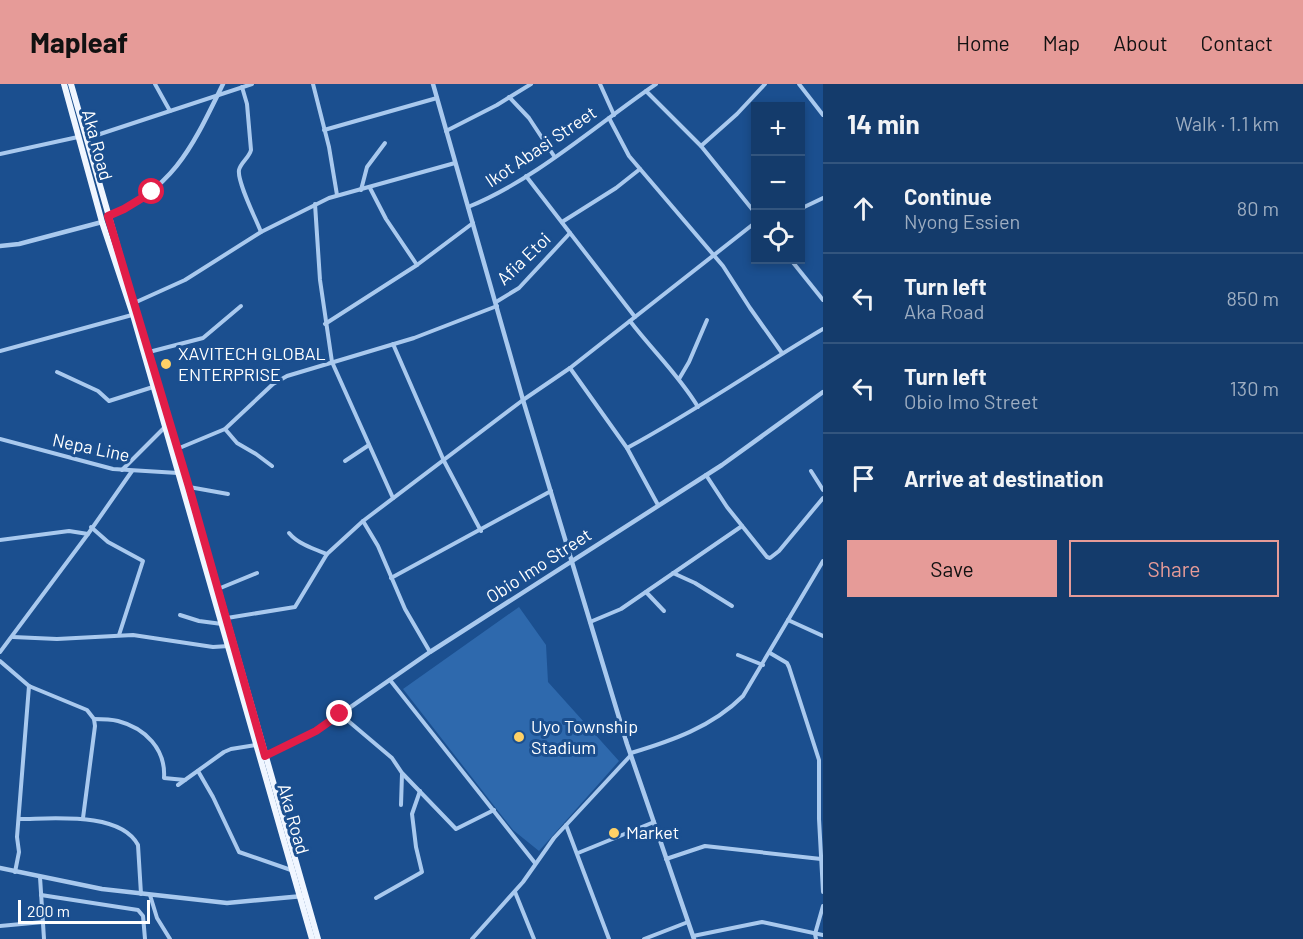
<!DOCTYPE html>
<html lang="en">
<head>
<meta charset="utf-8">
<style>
  body { margin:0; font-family:Barlow,sans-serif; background:#214673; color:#f1f3f6 }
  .controls { position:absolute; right:18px; top:18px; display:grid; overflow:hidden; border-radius:0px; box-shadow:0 3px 9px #0003 }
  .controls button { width:54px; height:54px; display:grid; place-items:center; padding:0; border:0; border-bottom:2px solid #33557e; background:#143b6b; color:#f1f3f6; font:30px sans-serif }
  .scale { position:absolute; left:18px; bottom:15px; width:132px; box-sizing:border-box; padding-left:6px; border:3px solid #fff; border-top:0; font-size:16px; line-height:21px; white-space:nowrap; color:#fff; -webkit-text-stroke:4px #1b4f8f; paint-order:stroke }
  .stop { position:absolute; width:18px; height:18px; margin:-14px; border:4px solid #e11d48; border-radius:50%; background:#fff }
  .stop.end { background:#e11d48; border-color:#fff; box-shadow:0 2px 6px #0008 }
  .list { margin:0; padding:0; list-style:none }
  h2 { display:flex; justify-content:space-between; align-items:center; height:78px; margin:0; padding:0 24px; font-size:26px }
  h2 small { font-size:20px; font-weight:400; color:#9dadc1 }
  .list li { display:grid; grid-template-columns:39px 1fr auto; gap:18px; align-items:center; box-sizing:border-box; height:90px; padding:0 24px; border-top:2px solid #33557e }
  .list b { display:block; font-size:22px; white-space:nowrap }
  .list p { margin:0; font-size:20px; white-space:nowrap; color:#9dadc1 }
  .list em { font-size:20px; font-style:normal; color:#9dadc1 }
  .actions { display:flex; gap:12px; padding:18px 24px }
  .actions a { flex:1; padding:14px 0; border:2px solid #e69b98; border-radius:0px; text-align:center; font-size:21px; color:#e69b98 }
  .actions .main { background:#e69b98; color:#111 }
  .icon { flex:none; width:33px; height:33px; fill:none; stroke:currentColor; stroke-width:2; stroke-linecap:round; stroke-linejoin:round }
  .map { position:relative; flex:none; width:823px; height:855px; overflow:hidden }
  header { display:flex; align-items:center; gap:36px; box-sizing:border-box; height:84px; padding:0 30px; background:#e69b98; color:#111 }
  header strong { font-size:28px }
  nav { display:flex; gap:33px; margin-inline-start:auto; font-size:21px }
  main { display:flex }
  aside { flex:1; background:#143b6b }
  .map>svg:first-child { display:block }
  .green { fill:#2e69ad }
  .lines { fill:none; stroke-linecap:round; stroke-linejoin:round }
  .minor { stroke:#a9c9ee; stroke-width:4 }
  .tertiary { stroke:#a9c9ee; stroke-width:4.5 }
  .primary { stroke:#f0f6ff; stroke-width:6 }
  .route { stroke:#e11d48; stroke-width:8 }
  .poi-dot { fill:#ffd166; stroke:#1b4f8f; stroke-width:2 }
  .labels { text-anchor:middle; stroke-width:6; stroke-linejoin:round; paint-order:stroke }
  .street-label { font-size:18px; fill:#fff; stroke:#1b4f8f }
  .poi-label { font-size:18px; fill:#fff; stroke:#1b4f8f; text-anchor:start }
</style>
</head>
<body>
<header>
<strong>Mapleaf</strong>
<nav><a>Home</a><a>Map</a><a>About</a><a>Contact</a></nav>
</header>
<main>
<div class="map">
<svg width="823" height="855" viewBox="0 0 823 855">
  <rect width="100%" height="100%" fill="#1b4f8f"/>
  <!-- green -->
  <polygon class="green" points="519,523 546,561 548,598 619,677 539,767 513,746 403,605"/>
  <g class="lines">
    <!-- minor -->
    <g class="minor">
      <polyline points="155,0 170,27"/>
      <polyline points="313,0 329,63 337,111"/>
      <polyline points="600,0 614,31"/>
      <polyline points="799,0 823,31"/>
      <path d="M 242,3 L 247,20 L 251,66 C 249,74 241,78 239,86 C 237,98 256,135 261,148"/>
      <polyline points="646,7 701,62 756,130"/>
      <polyline points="509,13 529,34 554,72"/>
      <polyline points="609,34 629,72 723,182 750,224 782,269"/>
      <polyline points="324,46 437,14"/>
      <polyline points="446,47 497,21 531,0"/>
      <polyline points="88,54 252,0"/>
      <polyline points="701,62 737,30 765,0"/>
      <polyline points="0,70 78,53"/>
      <polyline points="526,92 635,233"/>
      <polyline points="370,104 386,135 417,181"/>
      <polyline points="361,106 367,83 385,59"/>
      <polyline points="315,120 320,196 332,278 393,414"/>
      <path d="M 468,123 C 535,96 596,41 656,0"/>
      <polyline points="800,125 823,114"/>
      <polyline points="562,138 616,104 640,85"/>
      <polyline points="791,176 823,216"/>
      <polyline points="496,218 519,204 570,149"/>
      <polyline points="134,219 185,196 261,148 329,114 455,79"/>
      <path d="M 630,237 C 652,266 679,291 698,323"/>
      <polyline points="325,240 417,181 473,139"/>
      <polyline points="393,260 444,377 481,447"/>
      <polyline points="0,267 132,231"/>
      <polyline points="149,268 203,254 241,222"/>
      <polyline points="570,284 627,364 658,421"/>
      <polyline points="57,288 98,307 109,317 153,303"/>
      <polyline points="679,295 689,278 707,236"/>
      <polyline points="225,345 237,359 256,370 272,382"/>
      <polyline points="0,355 113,385 178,389"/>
      <path d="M 627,364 C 694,328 757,284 823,245"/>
      <polyline points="177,365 225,345 273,300 287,292 414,254 497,222"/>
      <polyline points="345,377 369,361"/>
      <polyline points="122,386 165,343"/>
      <polyline points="811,387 823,406"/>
      <polyline points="706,391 727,423 767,473 770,474 779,467 823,414"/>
      <polyline points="189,403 228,410"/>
      <polyline points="363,437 378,462 405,525 430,568"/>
      <polyline points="91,443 108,458 143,477 119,551"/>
      <path d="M 289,449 C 298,460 314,465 327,470"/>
      <polyline points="0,456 69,447 88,450"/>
      <polyline points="673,489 695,499 732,522"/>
      <polyline points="391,494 551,407"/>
      <polyline points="218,505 257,489"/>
      <polyline points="646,508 664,527"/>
      <polyline points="180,531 199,537 222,540"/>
      <polyline points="227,534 295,523 327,470 363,437 523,316 570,284 756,138"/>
      <polyline points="788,536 823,552"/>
      <polyline points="590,538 621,525 742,442"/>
      <polyline points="13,553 57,555 133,551 213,563 229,562"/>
      <polyline points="0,568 88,450 132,387"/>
      <polyline points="770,569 787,579 789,583 819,676 819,735 823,808"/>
      <polyline points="738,571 763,581"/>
      <polyline points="0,577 29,602 87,626 94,635 95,642 83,734"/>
      <polyline points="390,596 535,779"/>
      <polyline points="340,630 392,674 402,689 456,745 494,726"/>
      <path d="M 94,635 C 102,635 110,635 118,637 C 145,644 166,665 164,694 L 185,696"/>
      <polyline points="198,687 213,713 239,768 291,786"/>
      <polyline points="178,701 224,668 231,665 256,661"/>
      <polyline points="401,721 402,690"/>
      <path d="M 19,735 C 51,735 120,727 138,761 L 141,810"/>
      <polyline points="566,741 609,855"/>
      <polyline points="578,769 654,738"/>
      <polyline points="666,775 705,762 821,775"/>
      <polyline points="15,788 19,768 17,753 29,602"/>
      <polyline points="40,793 44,855"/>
      <polyline points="515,808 534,855"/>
      <polyline points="41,811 138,826 143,832 145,855"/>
      <polyline points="150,811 157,834 170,855"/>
      <polyline points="376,814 422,788 416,763 412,730 420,707"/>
      <polyline points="0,842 43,838"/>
      <polyline points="693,852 762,838 823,851"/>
      <path d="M 472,855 L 523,798 L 554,754 L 631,671 L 631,669 C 671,657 712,643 743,612 L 823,477"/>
      <polyline points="644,855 688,838"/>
      <polyline points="816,855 815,850 823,822"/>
    </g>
    <!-- tertiary -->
    <g class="tertiary">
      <polyline points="433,0 523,316 627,660 694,855"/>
      <path d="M 108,132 C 175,104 193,61 223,0"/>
      <polyline points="0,162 19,160 102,138"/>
      <polyline points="265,672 316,647 430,568 722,381 823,308"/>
      <polyline points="0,784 102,805 227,819 303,812"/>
    </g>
    <!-- primary -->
    <g class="primary">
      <polyline points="64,0 102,138 133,231 312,855"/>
      <polyline points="71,0 148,269"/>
      <polyline points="152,282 189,403 318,855"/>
    </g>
  </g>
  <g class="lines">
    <!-- route -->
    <polyline class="route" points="152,108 124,125 108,132 189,403 265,672 316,647 340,630"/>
  </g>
  <!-- markers -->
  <g class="poi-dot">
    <circle cx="166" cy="280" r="6"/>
    <circle cx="519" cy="653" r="6"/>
    <circle cx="614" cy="749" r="6"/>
  </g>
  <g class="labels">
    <!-- street labels -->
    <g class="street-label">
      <text transform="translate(97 61) rotate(75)" y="6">Aka Road</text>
      <text transform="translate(541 63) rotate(-34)" y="6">Ikot Abasi Street</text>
      <text transform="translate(524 175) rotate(-44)" y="6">Afia Etoi</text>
      <text transform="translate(91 364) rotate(12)" y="6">Nepa Line</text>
      <text transform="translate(539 482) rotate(-33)" y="6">Obio Imo Street</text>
      <text transform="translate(293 735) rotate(74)" y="6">Aka Road</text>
    </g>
    <!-- poi labels -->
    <g class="poi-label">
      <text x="178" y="276">XAVITECH GLOBAL<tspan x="178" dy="21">ENTERPRISE</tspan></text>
      <text x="531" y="649">Uyo Township<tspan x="531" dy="21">Stadium</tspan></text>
      <text x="626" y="755">Market</text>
    </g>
  </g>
</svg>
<div class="controls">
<button>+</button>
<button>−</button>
<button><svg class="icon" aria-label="locate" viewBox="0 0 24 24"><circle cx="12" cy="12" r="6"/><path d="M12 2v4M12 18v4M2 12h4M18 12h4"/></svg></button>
</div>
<div class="scale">200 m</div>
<div class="stop" style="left:152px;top:108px"></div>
<div class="stop end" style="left:340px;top:630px"></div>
</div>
<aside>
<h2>14 min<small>Walk · 1.1 km</small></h2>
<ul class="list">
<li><svg class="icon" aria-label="ahead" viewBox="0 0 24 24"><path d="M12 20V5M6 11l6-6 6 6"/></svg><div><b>Continue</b><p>Nyong Essien</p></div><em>80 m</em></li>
<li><svg class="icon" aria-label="left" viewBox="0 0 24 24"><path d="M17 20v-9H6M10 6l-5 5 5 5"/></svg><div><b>Turn left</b><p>Aka Road</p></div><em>850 m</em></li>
<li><svg class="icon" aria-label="left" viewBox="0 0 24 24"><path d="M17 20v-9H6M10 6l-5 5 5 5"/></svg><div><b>Turn left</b><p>Obio Imo Street</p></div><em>130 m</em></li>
<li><svg class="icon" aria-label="arrive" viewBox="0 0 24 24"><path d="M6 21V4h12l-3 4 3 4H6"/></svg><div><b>Arrive at destination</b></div></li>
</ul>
<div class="actions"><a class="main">Save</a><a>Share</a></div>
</aside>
</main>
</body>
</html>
